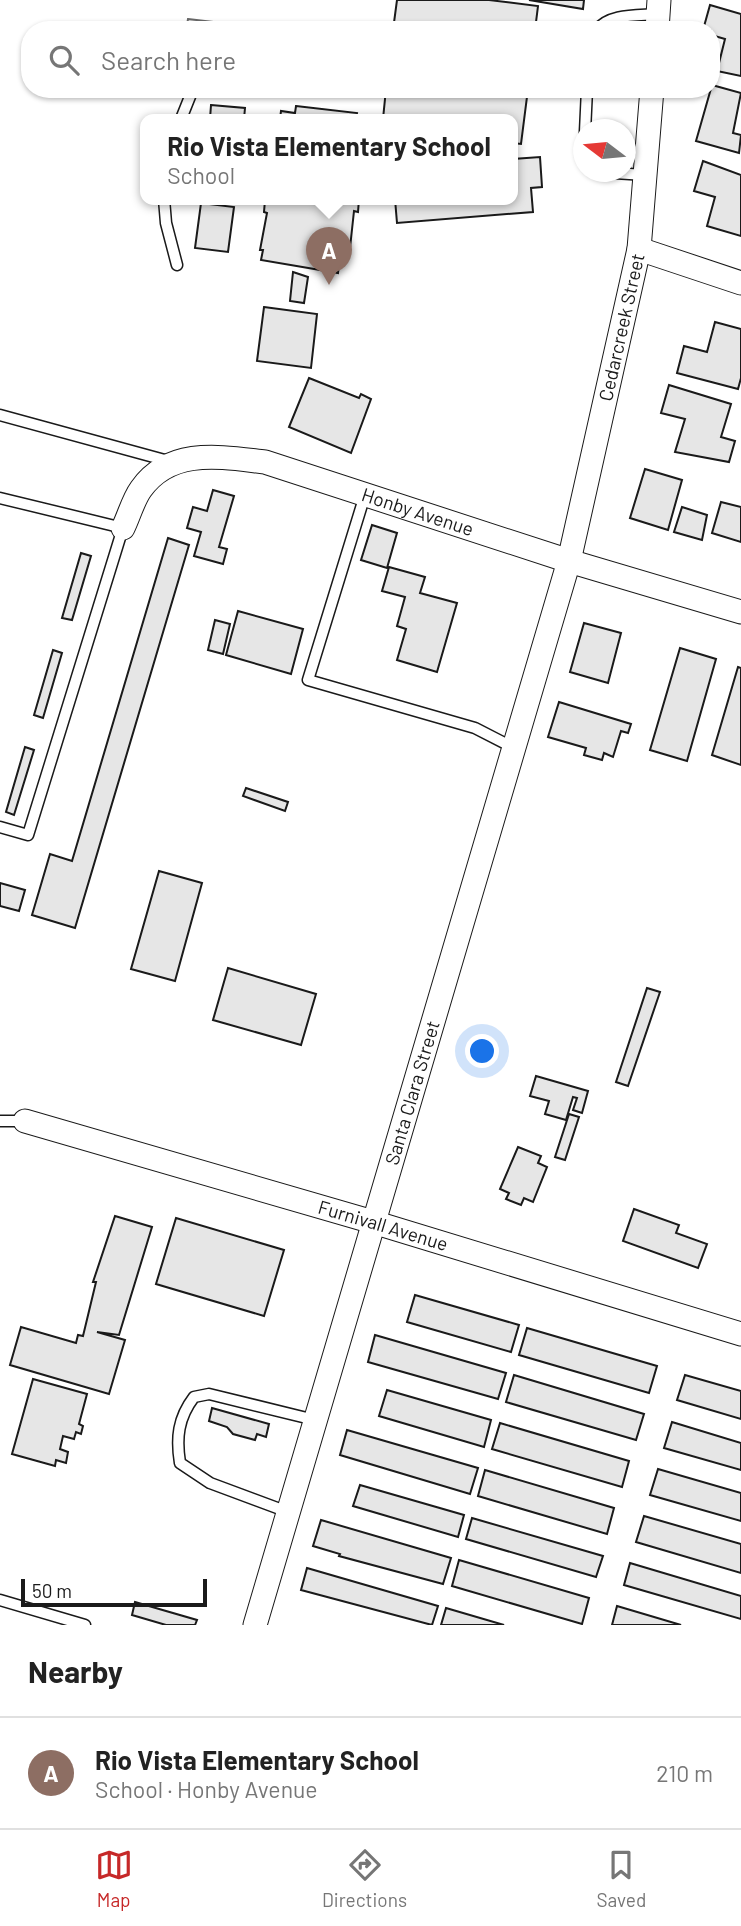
<!DOCTYPE html>
<html lang="en">
<head>
<meta charset="utf-8">
<style>
  body { margin:0; font-family:Barlow,sans-serif; background:#f6f6f6; color:#222 }
  .compass { position:absolute; left:573px; top:119px; width:63px; height:63px; border-radius:50%; background:#fff; box-shadow:0 2px 5px #0004; rotate:286deg }
  .scale { position:absolute; left:21px; bottom:18px; width:186px; box-sizing:border-box; padding-left:7px; border:4px solid #1a1a1a; border-top:0; font-size:19px; line-height:24px; white-space:nowrap; color:#1a1a1a; -webkit-text-stroke:5px #fff; paint-order:stroke }
  .you { position:absolute; left:483px; top:1052px; width:24px; height:24px; margin:-18px; border:5px solid #fff; border-radius:50%; background:#1a73e8; box-shadow:0 0 0 10px #1a73e833 }
  .badge { display:grid; place-items:center; width:46px; height:46px; border-radius:50%; background:#c62828; color:#fff; font-size:23px; font-weight:700 }
  .pin { position:absolute; translate:-50% -58px; filter:drop-shadow(0 2px 4px #0008) }
  .pin::after { content:''; position:absolute; top:37px; width:24px; height:21px; background:inherit; clip-path:polygon(0 0,100% 0,50% 100%) }
  .popup { position:absolute; left:140px; top:114px; width:378px; height:91px; box-sizing:border-box; display:grid; place-content:center; border-radius:14px; background:#fff; filter:drop-shadow(0 2px 5px #0005); font-size:23px; white-space:nowrap; color:#767676 }
  .popup b { font-size:26px; color:#222 }
  .popup::after { content:''; position:absolute; left:50%; top:100%; margin-left:-14px; border:14px solid transparent; border-top-color:#fff }
  .list { margin:0; padding:0; list-style:none }
  h2 { display:flex; justify-content:space-between; align-items:center; height:91px; margin:0; padding:0 28px; font-size:30px }
  h2 small { font-size:23px; font-weight:400; color:#767676 }
  .list li { display:grid; grid-template-columns:46px 1fr auto; gap:21px; align-items:center; box-sizing:border-box; height:112px; padding:0 28px; border-top:2px solid #e0e0e0 }
  .list b { display:block; font-size:26px; white-space:nowrap }
  .list p { margin:0; font-size:23px; white-space:nowrap; color:#767676 }
  .list em { font-size:23px; font-style:normal; color:#767676 }
  .icon { flex:none; width:38px; height:38px; fill:none; stroke:currentColor; stroke-width:2; stroke-linecap:round; stroke-linejoin:round }
  .map { position:relative; flex:none; width:741px; height:1625px; overflow:hidden }
  .search { position:absolute; background:#fff; box-shadow:0 2px 5px #0004; left:21px; right:21px; top:21px; height:77px; display:flex; align-items:center; gap:18px; box-sizing:border-box; padding:0 24px; border-radius:28px; color:#767676; font-size:26px }
  .sheet { height:203px; background:#fff }
  nav { display:flex; justify-content:space-around; align-items:center; box-sizing:border-box; height:98px; border-top:2px solid #e0e0e0; background:#fff; font-size:19px; color:#767676 }
  nav a { display:grid; justify-items:center; gap:4px }
  nav .on { color:#c62828 }
  .map>svg:first-child { display:block }
  .built { fill:#ededed; stroke:#6a6a6a; stroke-width:2 }
  .building { fill:#e6e6e6; stroke:#1a1a1a; stroke-width:2 }
  .lines { fill:none; stroke-linecap:round; stroke-linejoin:round }
  .lane-casing { stroke:#1a1a1a; stroke-width:13 }
  .street-casing { stroke:#1a1a1a; stroke-width:25 }
  .lane { stroke:#fff; stroke-width:10 }
  .street { stroke:#fff; stroke-width:23 }
  .labels { text-anchor:middle; stroke-width:5; stroke-linejoin:round; paint-order:stroke }
  .street-label { font-size:19px; fill:#1a1a1a; stroke:#fff }
</style>
</head>
<body>
<div class="map">
<svg width="741" height="1625" viewBox="0 0 741 1625">
  <rect width="100%" height="100%" fill="#fff"/>
  <!-- built -->
  <polygon class="built" points="188,19 281,30 186,30"/>
  <!-- building -->
  <g class="building">
    <polygon points="397,0 489,0 538,6 535,30 393,30"/>
    <polygon points="529,0 584,0 583,9"/>
    <polygon points="710,5 741,14 741,76 717,71 725,39 711,35 711,30 703,30"/>
    <polygon points="712,85 741,93 733,133 741,135 739,153 696,141"/>
    <polygon points="386,89 528,89 521,144 513,143 513,119 383,119"/>
    <polygon points="211,105 245,108 244,119 210,119"/>
    <polygon points="296,106 357,113 356,119 280,119 281,111 295,113"/>
    <polygon points="540,157 542,187 531,188 533,212 397,223 395,199 513,199 513,159"/>
    <polygon points="703,161 741,175 741,236 707,226 715,197 694,191"/>
    <polygon points="257,199 359,199 358,212 354,211 350,248 341,247 338,273 261,260 263,250 260,250 267,213 264,212 265,200"/>
    <polygon points="201,203 234,207 228,252 195,248"/>
    <polygon points="293,272 308,277 304,303 290,301"/>
    <polygon points="264,307 317,314 311,368 257,361"/>
    <polygon points="715,322 741,329 741,378 738,389 677,373 684,346 707,352"/>
    <polygon points="309,378 359,398 361,394 371,399 351,453 289,427"/>
    <polygon points="669,385 731,404 721,437 735,441 729,462 675,452 685,419 661,413"/>
    <polygon points="645,469 682,480 668,530 630,518"/>
    <polygon points="213,490 234,496 219,547 227,549 223,564 194,556 201,532 187,528 193,507 207,511"/>
    <polygon points="721,502 741,507 741,542 712,533"/>
    <polygon points="682,507 707,515 702,540 674,532"/>
    <polygon points="372,525 397,533 387,568 361,560"/>
    <polygon points="168,538 189,545 75,928 32,915 50,854 72,861"/>
    <polygon points="81,553 91,556 72,620 62,618"/>
    <polygon points="389,567 425,577 420,593 457,603 437,672 397,660 406,629 397,626 405,597 382,591"/>
    <polygon points="238,611 303,629 291,674 226,655"/>
    <polygon points="215,620 230,624 223,654 208,650"/>
    <polygon points="584,623 621,633 608,683 570,672"/>
    <polygon points="680,648 716,659 687,761 650,750"/>
    <polygon points="53,650 62,653 43,718 34,715"/>
    <polygon points="738,667 741,668 741,765 712,755"/>
    <polygon points="559,702 631,724 628,733 621,731 613,757 604,753 602,760 584,755 586,748 548,737"/>
    <polygon points="25,747 34,750 14,815 6,812"/>
    <polygon points="246,788 288,802 285,811 243,796"/>
    <polygon points="159,871 202,883 175,981 131,969"/>
    <polygon points="0,883 25,890 19,911 0,906"/>
    <polygon points="228,968 316,994 301,1045 213,1020"/>
    <polygon points="647,988 660,992 628,1086 616,1082"/>
    <polygon points="536,1076 588,1091 582,1113 573,1110 577,1098 573,1097 566,1120 545,1114 549,1101 530,1096"/>
    <polygon points="569,1114 579,1117 565,1160 555,1157"/>
    <polygon points="518,1147 541,1156 538,1163 547,1167 533,1202 524,1198 521,1205 506,1199 509,1193 500,1189"/>
    <polygon points="634,1209 679,1225 676,1233 707,1244 698,1268 623,1241"/>
    <polygon points="115,1216 152,1227 119,1335 97,1332 125,1340 109,1394 10,1365 21,1327 76,1343 78,1335 83,1336 96,1282 93,1282"/>
    <polygon points="176,1218 284,1250 264,1316 156,1284"/>
    <polygon points="415,1295 519,1325 511,1352 407,1322"/>
    <polygon points="527,1328 657,1366 649,1393 519,1355"/>
    <polygon points="375,1335 506,1373 498,1399 368,1362"/>
    <polygon points="514,1375 644,1414 636,1440 506,1402"/>
    <polygon points="685,1375 741,1391 741,1419 677,1400"/>
    <polygon points="33,1379 87,1394 79,1424 83,1426 81,1434 76,1432 74,1439 63,1436 60,1449 68,1452 66,1463 56,1460 55,1466 12,1454"/>
    <polygon points="387,1390 491,1420 484,1447 379,1416"/>
    <polygon points="212,1408 269,1424 266,1437 257,1434 255,1440 233,1434 227,1427 209,1421"/>
    <polygon points="672,1422 741,1443 741,1470 664,1448"/>
    <polygon points="500,1423 629,1461 622,1487 492,1449"/>
    <polygon points="347,1430 478,1468 470,1494 340,1455"/>
    <polygon points="658,1469 741,1493 741,1521 650,1495"/>
    <polygon points="485,1470 614,1508 607,1534 478,1496"/>
    <polygon points="360,1485 464,1515 458,1537 353,1506"/>
    <polygon points="644,1516 741,1544 741,1573 636,1542"/>
    <polygon points="472,1518 603,1556 596,1577 466,1539"/>
    <polygon points="321,1520 451,1558 443,1584 339,1556 340,1554 313,1546"/>
    <polygon points="459,1560 589,1598 582,1624 452,1586"/>
    <polygon points="630,1563 741,1596 741,1619 624,1585"/>
    <polygon points="307,1568 438,1606 432,1625 301,1590"/>
    <polygon points="135,1602 197,1620 195,1625 166,1625 132,1615"/>
    <polygon points="617,1606 681,1625 612,1625"/>
    <polygon points="446,1608 504,1625 441,1625"/>
  </g>
  <g class="lines">
    <defs>
      <g id="lane">
        <path d="M 597,30 C 609,13 640,16 658,14"/>
        <polyline points="181,119 193,89"/>
        <polyline points="584,153 587,89"/>
        <polyline points="599,172 645,175"/>
        <polyline points="164,199 166,223 177,265"/>
        <polyline points="0,415 172,462"/>
        <polyline points="365,495 308,680 475,728 514,748"/>
        <polyline points="0,498 123,528 28,835 0,827"/>
        <polyline points="0,1121 25,1121"/>
        <path d="M 288,1512 L 210,1483 L 180,1463 C 176,1438 178,1418 194,1397 L 209,1394 L 315,1420"/>
        <polyline points="0,1600 85,1625"/>
      </g>
      <g id="street">
        <polyline points="657,30 659,0"/>
        <polyline points="639,249 741,283"/>
        <path id="s1" d="M 123,528 C 129,516 133,500 141,489 C 171,447 221,457 265,462 L 569,561 L 741,612"/>
        <path id="s2" d="M 25,1121 L 373,1222 L 741,1334"/>
        <path id="s3" d="M 255,1625 L 569,561 L 639,249 L 652,89"/>
      </g>
    </defs>
    <!-- lane casing -->
    <use href="#lane" class="lane-casing"/>
    <!-- street casing -->
    <use href="#street" class="street-casing"/>
    <!-- lane -->
    <use href="#lane" class="lane"/>
    <!-- street -->
    <use href="#street" class="street"/>
  </g>
  <g class="labels">
    <!-- street labels -->
    <g class="street-label">
      <text dy="7" stroke="none"><textPath href="#s3" startOffset="1349">Cedarcreek Street</textPath></text>
      <text dy="7" stroke="none"><textPath href="#s1" startOffset="338">Honby Avenue</textPath></text>
      <text dy="7" stroke="none"><textPath href="#s3" startOffset="555">Santa Clara Street</textPath></text>
      <text dy="7" stroke="none"><textPath href="#s2" startOffset="373">Furnivall Avenue</textPath></text>
    </g>
  </g>
</svg>
<svg class="compass" viewBox="-18 -18 36 36"><path d="M0-13l5 13h-10z" fill="#e53935"/><path d="M0 13l5-13h-10z" fill="#767676"/></svg>
<div class="scale">50 m</div>
<div class="you"></div>
<div class="pin badge" style="left:329px;top:285px;background:#8d6e63">A</div>
<div class="popup"><b>Rio Vista Elementary School</b>School</div>
<div class="search"><svg class="icon" aria-label="search" viewBox="0 0 24 24"><circle cx="10" cy="10" r="6"/><path d="M15 15l6 6"/></svg>Search here</div>
</div>
<section class="sheet">
<h2>Nearby<small></small></h2>
<ul class="list">
<li><span class="badge" style="background:#8d6e63">A</span><div><b>Rio Vista Elementary School</b><p>School · Honby Avenue</p></div><em>210 m</em></li>
</ul>
</section>
<nav>
<a class="on"><svg class="icon" aria-label="map" viewBox="0 0 24 24"><path d="M3 6l6-2 6 2 6-2v14l-6 2-6-2-6 2zM9 4v14M15 6v14"/></svg>Map</a>
<a><svg class="icon" aria-label="directions" viewBox="0 0 24 24"><path d="M12 3l9 9-9 9-9-9zM9 14v-3h6M13 9l2 2-2 2"/></svg>Directions</a>
<a><svg class="icon" aria-label="saved" viewBox="0 0 24 24"><path d="M7 4h10v16l-5-4-5 4z"/></svg>Saved</a>
</nav>
</body>
</html>
